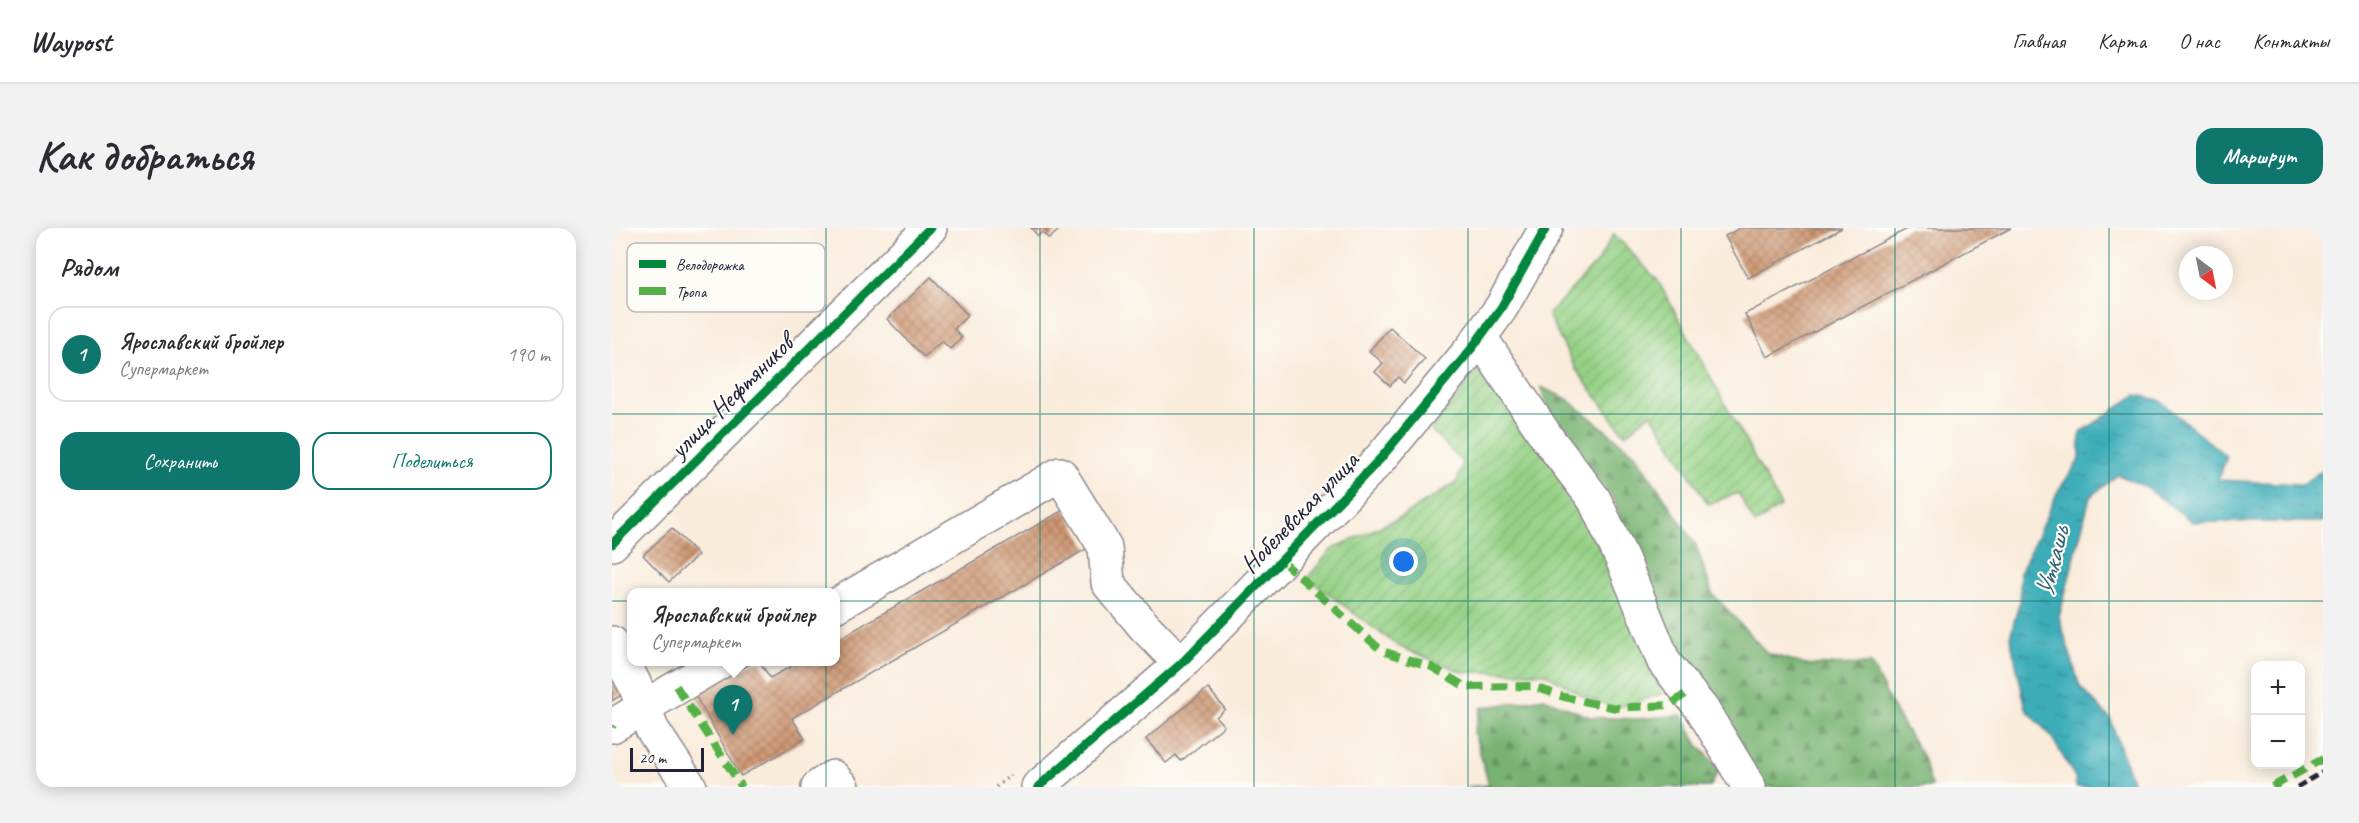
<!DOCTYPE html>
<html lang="ru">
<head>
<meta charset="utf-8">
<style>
  body { margin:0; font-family:Caveat,sans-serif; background:#f2f2f3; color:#2b2b33 }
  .controls { position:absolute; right:18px; bottom:18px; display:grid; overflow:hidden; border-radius:12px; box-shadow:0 3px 15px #0003 }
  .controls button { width:54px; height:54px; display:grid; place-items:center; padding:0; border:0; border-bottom:2px solid #e1e1e2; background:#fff; color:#2b2b33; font:30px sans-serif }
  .compass { position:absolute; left:1567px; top:18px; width:54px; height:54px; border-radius:50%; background:#fff; box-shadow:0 3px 15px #0003; rotate:148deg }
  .scale { position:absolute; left:18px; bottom:15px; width:74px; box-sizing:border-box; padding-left:6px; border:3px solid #22223b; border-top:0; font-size:16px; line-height:21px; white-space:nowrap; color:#22223b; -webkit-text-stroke:4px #fdfcf7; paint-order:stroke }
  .you { position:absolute; left:792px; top:334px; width:21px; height:21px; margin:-15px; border:4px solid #fff; border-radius:50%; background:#1a73e8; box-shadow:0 0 0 9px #1a73e833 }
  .badge { display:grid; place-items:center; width:39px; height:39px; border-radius:50%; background:#0f766e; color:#fff; font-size:20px; font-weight:700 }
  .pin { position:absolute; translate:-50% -50px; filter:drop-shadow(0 2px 3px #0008) }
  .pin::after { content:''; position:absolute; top:32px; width:21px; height:18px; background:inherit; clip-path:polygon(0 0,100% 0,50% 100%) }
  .popup { position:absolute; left:15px; top:360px; width:213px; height:78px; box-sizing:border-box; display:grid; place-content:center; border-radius:12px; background:#fff; filter:drop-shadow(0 2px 4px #0005); font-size:20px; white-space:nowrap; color:#7c7c81 }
  .popup b { font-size:22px; color:#2b2b33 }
  .popup::after { content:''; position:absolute; left:50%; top:100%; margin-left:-12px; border:12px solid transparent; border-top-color:#fff }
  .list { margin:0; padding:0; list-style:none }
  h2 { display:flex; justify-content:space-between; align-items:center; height:78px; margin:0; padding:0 24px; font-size:26px }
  h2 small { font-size:20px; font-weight:400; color:#7c7c81 }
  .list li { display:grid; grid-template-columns:39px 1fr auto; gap:18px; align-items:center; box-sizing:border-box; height:96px; margin:0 12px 12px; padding:0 12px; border:2px solid #e1e1e2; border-radius:18px }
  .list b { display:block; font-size:22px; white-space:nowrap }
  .list p { margin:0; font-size:20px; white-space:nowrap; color:#7c7c81 }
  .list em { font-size:20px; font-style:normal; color:#7c7c81 }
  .actions { display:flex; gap:12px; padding:18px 24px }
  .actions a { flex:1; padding:14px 0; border:2px solid #0f766e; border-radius:18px; text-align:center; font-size:21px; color:#0f766e }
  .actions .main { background:#0f766e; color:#fff }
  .map { position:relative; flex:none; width:1711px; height:559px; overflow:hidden; border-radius:18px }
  header { display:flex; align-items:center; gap:36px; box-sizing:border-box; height:84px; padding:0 30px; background:#fff; border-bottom:2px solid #e1e1e2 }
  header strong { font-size:28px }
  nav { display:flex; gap:33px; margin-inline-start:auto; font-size:21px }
  .intro { display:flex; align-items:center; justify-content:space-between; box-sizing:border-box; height:144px; padding:0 36px }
  h1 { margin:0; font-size:42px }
  .button { padding:15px 27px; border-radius:18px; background:#0f766e; color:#fff; font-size:21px; font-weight:700 }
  main { display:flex; gap:36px; padding:0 36px }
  aside { flex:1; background:#fff; border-radius:18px; box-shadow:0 3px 15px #0003 }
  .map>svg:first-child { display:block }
  .forest { fill:url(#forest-firs); stroke:#4d6a56; stroke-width:1.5 }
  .garden { fill:url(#garden-furrows); stroke:#5c7a60; stroke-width:1.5 }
  .water { fill:url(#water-ripples); stroke:#30687a; stroke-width:1.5 }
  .building { fill:url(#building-cross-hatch) }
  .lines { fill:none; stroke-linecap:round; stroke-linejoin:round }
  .minor-casing { stroke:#8e878b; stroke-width:36 }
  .path { stroke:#8e878b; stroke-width:4; stroke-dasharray:1.5 4.5; stroke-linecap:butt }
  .minor { stroke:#fff; stroke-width:33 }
  .rail { stroke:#22223b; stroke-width:4.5; stroke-dasharray:9 4.5; stroke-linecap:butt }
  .quiet { stroke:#55b146; stroke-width:8; stroke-dasharray:15 8; stroke-linecap:butt }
  .cycleway-casing { stroke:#fdfcf7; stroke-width:13 }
  .cycleway { stroke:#00873e; stroke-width:9 }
  .grid { fill:none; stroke:#0f766e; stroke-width:1.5; stroke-opacity:0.55 }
  .labels { text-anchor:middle; stroke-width:4.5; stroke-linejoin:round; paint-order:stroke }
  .street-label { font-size:26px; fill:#22223b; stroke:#fdfcf7 }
  .water-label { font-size:27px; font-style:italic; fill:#2f6174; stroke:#fdfcf7 }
  .key { fill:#fdfcf7; stroke:#bbbbbf; stroke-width:1.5 }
  .key-label { font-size:16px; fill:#22223b }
</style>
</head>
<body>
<header>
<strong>Waypost</strong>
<nav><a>Главная</a><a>Карта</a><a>О нас</a><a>Контакты</a></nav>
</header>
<div class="intro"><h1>Как добраться</h1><a class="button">Маршрут</a></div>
<main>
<aside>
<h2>Рядом<small></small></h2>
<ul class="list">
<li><span class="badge">1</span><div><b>Ярославский бройлер</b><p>Супермаркет</p></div><em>190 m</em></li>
</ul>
<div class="actions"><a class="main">Сохранить</a><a>Поделиться</a></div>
</aside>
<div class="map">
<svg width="1711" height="559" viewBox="0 0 1711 559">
  <defs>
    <pattern id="forest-firs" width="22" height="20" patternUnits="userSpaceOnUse" patternTransform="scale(1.5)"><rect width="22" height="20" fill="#78b372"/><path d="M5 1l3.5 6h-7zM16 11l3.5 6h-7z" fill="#62915f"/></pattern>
    <pattern id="garden-furrows" width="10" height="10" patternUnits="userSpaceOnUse" patternTransform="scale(1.5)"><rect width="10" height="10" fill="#95d185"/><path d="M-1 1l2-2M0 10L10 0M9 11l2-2" fill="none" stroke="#80b374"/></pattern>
    <pattern id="water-ripples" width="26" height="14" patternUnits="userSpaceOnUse" patternTransform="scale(1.5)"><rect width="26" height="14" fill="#3eaeb9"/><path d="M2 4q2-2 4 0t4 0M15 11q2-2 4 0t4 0" fill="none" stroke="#348d98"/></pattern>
    <pattern id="building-cross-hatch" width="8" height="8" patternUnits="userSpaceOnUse" patternTransform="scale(1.5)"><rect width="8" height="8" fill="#cf9974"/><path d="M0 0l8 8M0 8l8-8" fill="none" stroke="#a87c60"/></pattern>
  </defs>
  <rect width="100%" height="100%" fill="#fdfcf7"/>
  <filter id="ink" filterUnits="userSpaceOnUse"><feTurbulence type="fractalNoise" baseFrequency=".0167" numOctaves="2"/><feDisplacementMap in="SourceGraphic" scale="12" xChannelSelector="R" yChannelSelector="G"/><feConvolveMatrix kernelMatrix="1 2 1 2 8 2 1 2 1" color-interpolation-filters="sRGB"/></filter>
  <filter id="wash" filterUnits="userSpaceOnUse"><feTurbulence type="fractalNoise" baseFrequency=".008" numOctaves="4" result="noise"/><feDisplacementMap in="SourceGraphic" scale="24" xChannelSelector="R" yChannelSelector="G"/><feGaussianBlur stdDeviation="1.35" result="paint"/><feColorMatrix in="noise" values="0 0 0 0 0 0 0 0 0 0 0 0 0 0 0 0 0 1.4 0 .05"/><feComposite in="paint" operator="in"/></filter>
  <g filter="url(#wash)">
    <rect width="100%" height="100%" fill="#f9ecdb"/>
    <!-- forest -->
    <g class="forest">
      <polygon points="929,159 955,171 1023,226 1084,317 1100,365 1155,425 1194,437 1259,436 1284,486 1311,529 1320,559 1154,559 1090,458 1049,400 1030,354 1002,272 937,187"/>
      <polygon points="932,470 978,489 1026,491 1070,487 1086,517 1108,541 1098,559 854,559 877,557 862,504 869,480"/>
    </g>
    <!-- garden -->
    <g class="garden">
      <polygon points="1002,6 1046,53 1169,278 1143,296 1126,265 1096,276 1039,185 1013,207 963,140 936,87 986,33"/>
      <polygon points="869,137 970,276 1001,336 1050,466 1004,480 971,468 933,445 850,444 786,418 695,350 720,321 791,288 845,254 851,235 819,202"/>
    </g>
    <!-- water -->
    <polygon class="water" points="1524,167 1547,172 1615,229 1606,252 1690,256 1711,242 1711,294 1581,294 1532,258 1506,247 1478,269 1447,389 1468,459 1498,490 1522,559 1464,559 1463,549 1439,508 1414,481 1398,409 1408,372 1408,345 1446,263 1468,231 1468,205"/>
    <g id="blocks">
      <!-- building -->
      <g class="building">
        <polygon points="419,0 449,0 437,11 430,4 426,8"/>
        <polygon points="1128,0 1230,0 1136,50 1113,8"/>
        <polygon points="1297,0 1399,0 1155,129 1133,86"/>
        <polygon points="319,49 356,87 342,101 350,109 338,121 330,113 312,129 275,91"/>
        <polygon points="778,99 813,131 792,155 786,149 778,158 763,144 771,135 757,123"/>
        <polygon points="453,281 476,320 180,490 193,511 129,548 83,467 141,434 148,434 158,450 187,434 223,434 223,413"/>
        <polygon points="60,300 86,327 57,354 31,327"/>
        <polygon points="0,448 11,466 0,473"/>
        <polygon points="596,460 613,481 604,489 612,498 569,533 564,527 554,535 534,511"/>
      </g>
    </g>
  </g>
  <g filter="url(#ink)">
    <use href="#blocks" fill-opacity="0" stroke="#8e878b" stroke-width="1.5"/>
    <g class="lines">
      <defs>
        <g id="minor">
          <polyline points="868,109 936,211 982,271 1011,333 1052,434 1090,481 1137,559"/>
          <polyline points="0,316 318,0"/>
          <polyline points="223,378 448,246 493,319 496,355 532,398 569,436"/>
          <polyline points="0,415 22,455 40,501 78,559"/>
          <polyline points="0,498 108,434"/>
          <polyline points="206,559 221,549 230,559"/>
          <polyline points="426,559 569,436 769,230 860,120 889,80 934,0"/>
        </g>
      </defs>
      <!-- minor casing -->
      <use href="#minor" class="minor-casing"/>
      <!-- path -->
      <polyline class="path" points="384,559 400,546"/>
      <!-- minor -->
      <use href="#minor" class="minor"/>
      <!-- rail -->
      <polyline class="rail" points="1685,559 1711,544"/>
      <!-- quiet -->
      <g class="quiet">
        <polyline points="670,333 770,423 820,439 854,459 920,458 952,469 1004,480 1058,477 1076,464"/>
        <polyline points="64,458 130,559"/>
        <polyline points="0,499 1,497"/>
        <polyline points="1660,559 1711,531"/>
      </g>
      <defs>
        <g id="cycleway">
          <polyline points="0,316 318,0"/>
          <polyline points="426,559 569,436 769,230 860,120 889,80 934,0"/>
        </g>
      </defs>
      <!-- cycleway casing -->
      <use href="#cycleway" class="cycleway-casing"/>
      <!-- cycleway -->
      <use href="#cycleway" class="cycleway"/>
    </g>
  </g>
  <!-- grid -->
  <path class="grid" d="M 214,0 L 214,559M 428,0 L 428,559M 642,0 L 642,559M 856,0 L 856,559M 1069,0 L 1069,559M 1283,0 L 1283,559M 1497,0 L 1497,559M 0,186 L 1711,186M 0,373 L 1711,373"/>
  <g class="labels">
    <!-- street labels -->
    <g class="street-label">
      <text transform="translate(119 168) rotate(-45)" y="9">улица Нефтяников</text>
      <text transform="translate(687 284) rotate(-46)" y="9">Нобелевская улица</text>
    </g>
    <!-- water labels -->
    <g class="water-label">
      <text transform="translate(1440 334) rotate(-76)" y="9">Уткашь</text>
    </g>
  </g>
  <!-- legend -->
  <rect x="15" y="15" width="198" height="69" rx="9" class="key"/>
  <rect x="27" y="32" width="27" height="8" fill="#00873e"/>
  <rect x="27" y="59" width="27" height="8" fill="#55b146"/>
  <g class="key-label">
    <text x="64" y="42">Велодорожка</text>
    <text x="64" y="69">Тропа</text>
  </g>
</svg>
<div class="controls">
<button>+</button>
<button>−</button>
</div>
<svg class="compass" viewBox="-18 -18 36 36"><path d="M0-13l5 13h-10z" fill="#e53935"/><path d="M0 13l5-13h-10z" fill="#7c7c81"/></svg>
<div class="scale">20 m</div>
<div class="you"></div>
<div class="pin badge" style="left:121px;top:507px">1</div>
<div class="popup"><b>Ярославский бройлер</b>Супермаркет</div>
</div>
</main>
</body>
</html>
